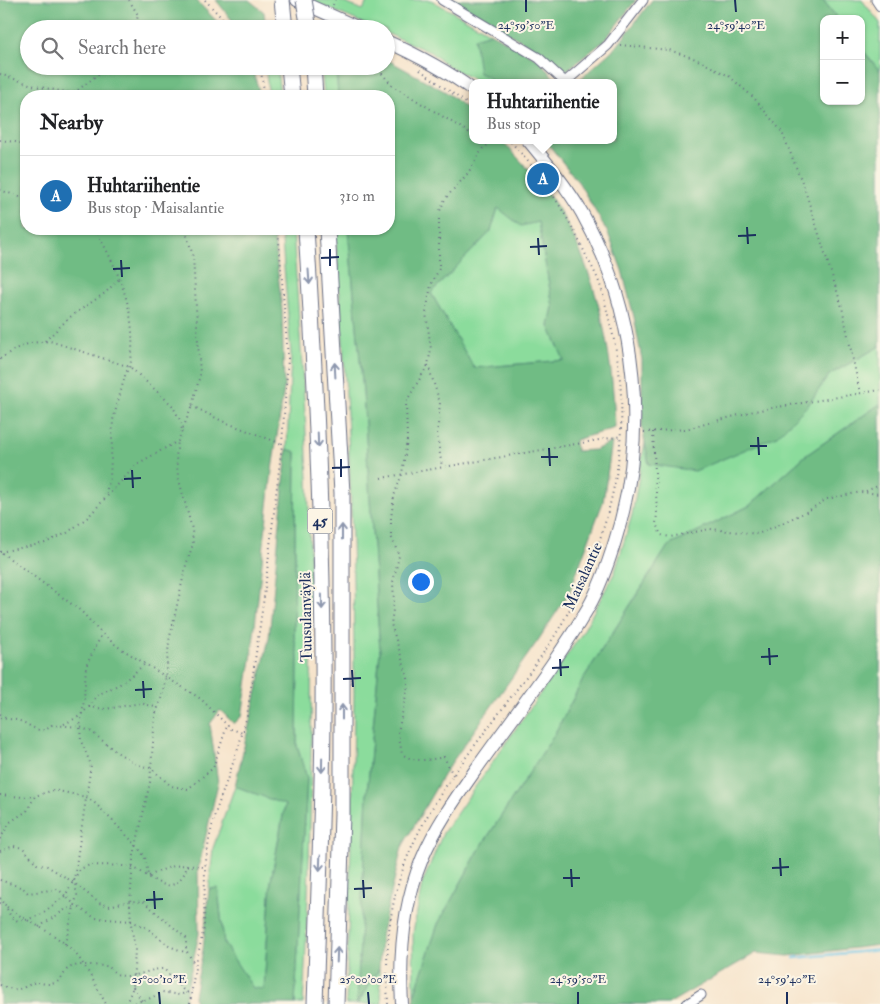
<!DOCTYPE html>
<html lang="en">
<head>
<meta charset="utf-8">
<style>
  body { margin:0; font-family:"IM FELL Double Pica",serif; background:#f2f2f2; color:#202124 }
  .controls { position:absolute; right:15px; top:15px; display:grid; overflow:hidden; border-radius:10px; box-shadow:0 1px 4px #0004 }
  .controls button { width:45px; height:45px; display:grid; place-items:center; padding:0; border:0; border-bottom:1px solid #e0e0e0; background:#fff; color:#202124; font:25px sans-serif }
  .you { position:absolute; left:420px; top:581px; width:18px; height:18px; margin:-12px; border:4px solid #fff; border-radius:50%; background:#1a73e8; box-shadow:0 0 0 8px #1a73e833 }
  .badge { display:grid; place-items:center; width:32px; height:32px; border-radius:50%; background:#1f6fb2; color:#fff; font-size:16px; font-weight:700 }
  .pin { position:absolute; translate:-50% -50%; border:2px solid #fff; box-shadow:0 1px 5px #0006 }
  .popup { position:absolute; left:469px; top:79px; width:148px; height:65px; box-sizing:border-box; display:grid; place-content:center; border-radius:10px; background:#fff; filter:drop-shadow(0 1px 4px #0005); font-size:16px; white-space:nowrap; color:#757577 }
  .popup b { font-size:19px; color:#202124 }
  .popup::after { content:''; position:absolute; left:50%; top:100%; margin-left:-10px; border:10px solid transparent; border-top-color:#fff }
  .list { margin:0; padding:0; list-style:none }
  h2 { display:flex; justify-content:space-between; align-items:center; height:65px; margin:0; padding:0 20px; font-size:21px }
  h2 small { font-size:16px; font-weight:400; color:#757577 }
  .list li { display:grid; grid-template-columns:32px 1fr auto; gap:15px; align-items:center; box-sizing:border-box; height:80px; padding:0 20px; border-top:1px solid #e0e0e0 }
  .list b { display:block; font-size:19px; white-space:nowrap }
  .list p { margin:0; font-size:16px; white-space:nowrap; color:#757577 }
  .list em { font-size:16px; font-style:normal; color:#757577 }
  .icon { flex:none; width:28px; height:28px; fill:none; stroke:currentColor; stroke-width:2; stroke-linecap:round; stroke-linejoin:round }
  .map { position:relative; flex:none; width:880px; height:1004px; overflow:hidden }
  .search { position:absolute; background:#fff; box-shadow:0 1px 4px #0004; left:20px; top:20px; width:375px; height:55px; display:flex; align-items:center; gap:12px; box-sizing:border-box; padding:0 18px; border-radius:28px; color:#757577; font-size:19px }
  .panel { position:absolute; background:#fff; box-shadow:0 1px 4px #0004; left:20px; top:90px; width:375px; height:145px; border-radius:20px }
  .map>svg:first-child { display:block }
  .green { fill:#8bdc9c; stroke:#53867d }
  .forest { fill:#70bc84; stroke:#467671; fill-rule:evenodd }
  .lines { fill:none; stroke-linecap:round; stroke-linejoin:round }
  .stream { stroke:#69c4e7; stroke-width:2.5 }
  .street-casing { stroke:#686e84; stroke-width:11 }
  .secondary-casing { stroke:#686e84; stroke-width:14 }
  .highway-casing { stroke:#686e84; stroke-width:17 }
  .path { stroke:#686e84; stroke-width:2; stroke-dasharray:1 4; stroke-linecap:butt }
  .street { stroke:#fff; stroke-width:9 }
  .secondary { stroke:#fff; stroke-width:12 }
  .highway { stroke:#fff; stroke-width:15 }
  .highway-bridge-casing { stroke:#686e84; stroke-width:17; stroke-linecap:butt }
  .highway-bridge { stroke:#fff; stroke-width:15 }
  .oneway { stroke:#8d97ae }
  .ticks { fill:none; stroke:#1b2f5e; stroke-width:2 }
  .labels { text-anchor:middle; stroke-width:4; stroke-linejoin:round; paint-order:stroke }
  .shield { fill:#fcf5e5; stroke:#5e6a86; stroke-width:1 }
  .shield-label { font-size:15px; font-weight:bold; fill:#1b2f5e }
  .street-label { font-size:16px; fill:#1b2f5e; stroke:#fcf5e5 }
  .ticks-label { font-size:12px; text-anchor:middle; fill:#1b2f5e; stroke:#fcf5e5; stroke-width:4; stroke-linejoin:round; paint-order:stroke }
</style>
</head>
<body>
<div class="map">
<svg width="880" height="1004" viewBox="0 0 880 1004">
  <rect width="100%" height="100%" fill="#fcf5e5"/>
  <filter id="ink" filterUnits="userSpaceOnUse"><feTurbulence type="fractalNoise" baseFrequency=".02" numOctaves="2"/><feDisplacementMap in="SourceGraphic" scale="10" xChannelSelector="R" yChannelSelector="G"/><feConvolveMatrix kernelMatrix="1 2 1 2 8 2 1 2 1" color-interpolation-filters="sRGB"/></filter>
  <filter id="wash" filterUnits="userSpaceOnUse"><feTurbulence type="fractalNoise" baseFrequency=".0096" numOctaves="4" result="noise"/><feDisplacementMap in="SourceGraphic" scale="20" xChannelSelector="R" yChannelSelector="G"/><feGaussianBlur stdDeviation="1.12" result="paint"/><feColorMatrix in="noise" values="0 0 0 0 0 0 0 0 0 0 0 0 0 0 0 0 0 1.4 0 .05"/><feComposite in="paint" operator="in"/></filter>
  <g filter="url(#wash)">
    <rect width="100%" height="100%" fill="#f6e3ca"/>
    <!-- green -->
    <g class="green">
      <polygon points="314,0 340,0 342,2 363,10 368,0 431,0 491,33 474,38 488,77 493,83 480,83 448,66 430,52 386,33 386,29 376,29 314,2"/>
      <polygon points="823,0 862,0 880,23 880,71 861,48 861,19 838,19"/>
      <polygon points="265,66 277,66 280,96 269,96"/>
      <polygon points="321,66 336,66 338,96 324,96"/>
      <polygon points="498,208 538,222 553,307 549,326 565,360 474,368 431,293 491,231"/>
      <path d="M 281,229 L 293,229 C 298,312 305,395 308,478 C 313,653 313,829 303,1004 L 295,1004 L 307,778 L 297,746 L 298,656 L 294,636 L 296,452 L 287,449 L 291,354 Z"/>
      <path d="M 335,229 L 348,229 L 363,392 L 380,651 L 367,795 L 357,1004 L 346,1004 C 349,886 355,767 354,649 C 353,509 346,369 335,229 Z"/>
      <polygon points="880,346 880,404 805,456 749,506 668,546 585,676 554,735 479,850 438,924 414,996 413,933 422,884 443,833 581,635 615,572 632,515 645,442 649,464 808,405 829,375"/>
      <polygon points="235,786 285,804 271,881 264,990 253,989 224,944 218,889 209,889 213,848"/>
      <polygon points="379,969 382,1004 358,1004"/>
    </g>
    <!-- forest -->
    <g class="forest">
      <polygon points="0,0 196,0 224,29 29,29 29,66 251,66 258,87 259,96 26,96 26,229 273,229 282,310 284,388 272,470 252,653 242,716 234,724 220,710 210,724 218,783 198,870 199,934 185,997 186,1004 0,1004"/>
      <polygon points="216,0 249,0 264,12 266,29 239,29"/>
      <polygon points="451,0 636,0 604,41 567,70 556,69 525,43"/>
      <polygon points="652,0 823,0 838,19 824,19 824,101 861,101 861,48 880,71 880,346 829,375 808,405 777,436 695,471 649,464 642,427 642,360 634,317 622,270 608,233 579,183 545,140 613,140 613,83 576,83 618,45"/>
      <polygon points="491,33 538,59 554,78 550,83 493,83 488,77 479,73 474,38"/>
      <path d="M 386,59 L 446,92 L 473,114 L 473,140 L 501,140 C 521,161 542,183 558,208 C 598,274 613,352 615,428 L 575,440 L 576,451 L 595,450 L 612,442 L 603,502 L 569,593 L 539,639 L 445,772 L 402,847 L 381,936 L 379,969 L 357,1004 L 367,795 L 380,651 L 363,392 L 348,229 L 389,229 L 389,96 L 338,96 L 336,66 L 386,66 ZM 498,208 L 521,226 L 538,222 L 553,307 L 549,326 L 564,360 L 474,368 L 431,293 L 491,231 Z"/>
      <polygon points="880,404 880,945 788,956 756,953 668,1004 415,1004 414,996 438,924 479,850 554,735 585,676 668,546 749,506 805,456"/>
      <polygon points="287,449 296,452 294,636 298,656 297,746 307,778 295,1004 195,1004 194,996 203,950 209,889 218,888 224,944 253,988 264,989 271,881 285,805 235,786 269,638"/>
    </g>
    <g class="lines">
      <!-- stream -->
      <polyline class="stream" points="794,958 880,950"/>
    </g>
  </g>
  <g filter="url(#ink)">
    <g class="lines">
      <defs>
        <g id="street">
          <polyline points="442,0 539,58 565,82"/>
          <polyline points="876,0 880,6"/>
          <polyline points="564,83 608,45 643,0"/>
          <polyline points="687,1004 701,995"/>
        </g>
        <g id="secondary">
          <polyline points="297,0 361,29"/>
          <path d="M 386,41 C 417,55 446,70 473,90"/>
          <path d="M 402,1004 C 399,954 403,905 422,859 C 436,825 458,795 479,765 C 516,713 556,663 588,608 C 600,587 608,564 615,541 C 649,433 638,313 582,213 C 567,187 547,163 528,140"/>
        </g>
        <g id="highway">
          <polyline points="289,66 292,96"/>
          <polyline points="313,66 315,96"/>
          <path d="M 306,229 C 315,370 322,512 323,653 C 324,770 319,887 315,1004"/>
          <polyline points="327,229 342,493 342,814 336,1004"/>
        </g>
      </defs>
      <!-- street casing -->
      <use href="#street" class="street-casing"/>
      <!-- secondary casing -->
      <use href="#secondary" class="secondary-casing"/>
      <!-- highway casing -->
      <use href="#highway" class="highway-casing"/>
      <!-- path -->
      <g class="path">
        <polyline points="129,0 138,15 135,29"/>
        <polyline points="205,0 232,29"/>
        <polyline points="333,5 335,0"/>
        <polyline points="620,45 669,50 696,59 729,76 754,98 782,132 804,187 842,307 860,393"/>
        <polyline points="260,66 265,96"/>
        <polyline points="375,66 393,86 473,135"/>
        <polyline points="420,70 473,108"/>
        <polyline points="0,74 35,86 86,96"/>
        <polyline points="74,93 109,66"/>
        <polyline points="0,140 15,142 26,146"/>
        <polyline points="477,140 483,148"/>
        <polyline points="0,190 20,197 26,197"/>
        <path d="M 95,229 C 116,266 135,306 132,350 C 131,358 132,366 126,372 L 113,420 L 110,478 L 105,496"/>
        <polyline points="45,341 70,317 105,293 119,279"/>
        <polyline points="0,359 15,349 30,343 50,341 130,367 172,405 180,420 182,430"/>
        <polyline points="428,365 440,403 437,435 442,467"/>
        <polyline points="192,406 222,421 282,444"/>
        <polyline points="644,432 686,429 754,411 880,390"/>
        <polyline points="653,432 657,513 656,524 661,535 670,537 710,529 758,534 806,512 827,499 861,492 880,494"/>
        <polyline points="381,478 622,436"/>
        <polyline points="866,491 880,485"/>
        <polyline points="0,552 45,543 67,533 88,517 137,464 178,441 192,406 200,375 193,256 185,229"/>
        <polyline points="2,553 81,611 102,634 117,646 201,699 231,729 243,733"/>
        <polyline points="89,707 106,709 141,703 158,708"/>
        <polyline points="0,714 7,718"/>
        <path d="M 0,718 C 6,719 14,719 20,721 C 32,725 40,737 52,725 L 80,727 L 92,732 L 115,751 L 138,765 L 151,768 L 171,786 L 188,789 L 213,768 L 227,726"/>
        <polyline points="64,724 78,717 89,707 97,695 122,683 145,664"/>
        <path d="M 453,775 L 444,757 C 429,760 415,763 402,754 L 398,732 L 408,686 L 408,678 L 391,624 L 394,603 L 393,582 L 399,556 L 391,536 L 391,518 L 394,496 L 402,474 L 407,440 L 406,402 L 428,365 L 431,349 L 426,313 L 431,285 L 439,269 L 439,213 L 445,199 L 468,173 L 483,148 L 496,140"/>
        <polyline points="0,795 23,797 35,796"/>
        <polyline points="0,839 10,822 27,811 35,796 54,790 86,797 96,804 136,845 145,857 148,875"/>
        <polyline points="0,851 14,846 23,848 37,864 47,866 73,882 99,903 109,906 130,901 144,902 186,938 186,950 195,965"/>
        <path d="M 149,876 C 174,864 177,864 204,867"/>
        <polyline points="0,880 23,888 28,893 58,889 75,905 95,918 131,921 147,928 169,946 187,953"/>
        <polyline points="0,898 4,903"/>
        <path d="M 0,903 L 5,905 L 11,917 L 18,921 L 26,920 L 40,915 L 65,896 L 80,869 L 90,865 C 103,866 120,864 133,868 C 148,873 167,897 181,878 C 185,873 186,871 187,864"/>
        <path d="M 7,907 C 27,922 52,931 71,949 C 84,961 97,988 106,1004"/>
        <polyline points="39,927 66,909 74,907"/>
        <polyline points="65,944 77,895 74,879 91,765 81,741 80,727 84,700 86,666 102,634"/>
        <path d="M 0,985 C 17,992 19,990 35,982 C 46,984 56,987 63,976 C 65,972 67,968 71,967 C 82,963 96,966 108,966 C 111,969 113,972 117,974 C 132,981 149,968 164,969 L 186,993"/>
        <polyline points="133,987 144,1004"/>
        <polyline points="126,1004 133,987 135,949 131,924 130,904 133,860 150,782 155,716 162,696 166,676 169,641 186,565 193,544 192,529 178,476 176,457 178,441"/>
        <polyline points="130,1004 151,998 162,992 179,995 192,991"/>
        <polyline points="190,1004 195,968 204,928 205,868 209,840 215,814 238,749 247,716 264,597 282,444 288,358 278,229"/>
        <path d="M 388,1004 C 385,953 388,906 407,858 C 429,803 467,756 502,709 C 524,679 548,650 565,618 C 614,530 636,426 611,327 C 607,313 605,299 600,285 C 596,273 589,262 584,251 C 563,207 542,175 509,140"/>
      </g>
      <!-- street -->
      <use href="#street" class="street"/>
      <!-- secondary -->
      <use href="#secondary" class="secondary"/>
      <!-- highway -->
      <use href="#highway" class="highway"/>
      <defs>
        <g id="highway-bridge">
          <polyline points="282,0 285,29"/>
          <polyline points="304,0 309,29"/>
        </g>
      </defs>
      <!-- highway-bridge casing -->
      <use href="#highway-bridge" class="highway-bridge-casing"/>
      <!-- highway-bridge -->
      <use href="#highway-bridge" class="highway-bridge"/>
    </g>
    <!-- one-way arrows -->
    <defs><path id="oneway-shaft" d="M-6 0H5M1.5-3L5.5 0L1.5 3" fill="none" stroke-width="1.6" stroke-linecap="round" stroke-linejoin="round" transform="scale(1.25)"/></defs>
    <g class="oneway">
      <use href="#oneway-shaft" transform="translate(309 277) rotate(86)"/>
      <use href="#oneway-shaft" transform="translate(335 370) rotate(-93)"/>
      <use href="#oneway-shaft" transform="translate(318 440) rotate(88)"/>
      <use href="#oneway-shaft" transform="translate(342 532) rotate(-90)"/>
      <use href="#oneway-shaft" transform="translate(322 602) rotate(89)"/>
      <use href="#oneway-shaft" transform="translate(342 712) rotate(-90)"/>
      <use href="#oneway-shaft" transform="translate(322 765) rotate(91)"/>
      <use href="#oneway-shaft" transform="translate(320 863) rotate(92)"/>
      <use href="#oneway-shaft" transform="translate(337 955) rotate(-88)"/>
    </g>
  </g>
  <!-- ticks -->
  <path class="ticks" d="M 526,0 L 526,12M 735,0 L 736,12M 747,227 L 748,244M 738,236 L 756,235M 538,238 L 539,255M 530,247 L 547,246M 330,249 L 330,266M 321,258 L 339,257M 121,260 L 122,277M 113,269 L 130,268M 758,437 L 759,455M 750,446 L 767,446M 549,448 L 550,466M 541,457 L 558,457M 341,459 L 341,477M 332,468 L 350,467M 132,470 L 133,488M 124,479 L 141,478M 769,648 L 770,665M 761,657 L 778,656M 560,659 L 561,676M 552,668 L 569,667M 352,670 L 353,687M 343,679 L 361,678M 143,681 L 144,698M 135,690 L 152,689M 780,858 L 781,876M 772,868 L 789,867M 571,869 L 572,887M 563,878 L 580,878M 363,880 L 364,898M 354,889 L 372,888M 154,891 L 155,909M 146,900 L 163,899M 159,992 L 160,1004M 368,992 L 369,1004M 578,992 L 578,1004M 787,992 L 787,1004"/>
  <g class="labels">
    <!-- shield labels -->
    <rect class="shield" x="307.5" y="508.5" width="25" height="25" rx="4"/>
    <g class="shield-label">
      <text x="320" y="526">45</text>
    </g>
    <!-- street labels -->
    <g class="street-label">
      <text transform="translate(582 576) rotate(-66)" y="6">Maisalantie</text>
      <text transform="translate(305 617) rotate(-91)" y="6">Tuusulanväylä</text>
    </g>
  </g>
  <g class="ticks-label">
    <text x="526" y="29">24°59'50"E</text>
    <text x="736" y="29">24°59'40"E</text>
    <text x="159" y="983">25°00'10"E</text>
    <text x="368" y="983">25°00'00"E</text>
    <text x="578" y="983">24°59'50"E</text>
    <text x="787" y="983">24°59'40"E</text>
  </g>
</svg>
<div class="controls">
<button>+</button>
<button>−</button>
</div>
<div class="you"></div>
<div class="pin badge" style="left:543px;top:179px">A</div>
<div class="popup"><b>Huhtariihentie</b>Bus stop</div>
<div class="search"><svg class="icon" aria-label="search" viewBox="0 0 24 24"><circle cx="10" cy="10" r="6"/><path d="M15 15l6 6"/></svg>Search here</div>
<section class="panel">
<h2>Nearby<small></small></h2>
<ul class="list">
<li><span class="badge">A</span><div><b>Huhtariihentie</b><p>Bus stop · Maisalantie</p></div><em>310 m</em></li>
</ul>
</section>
</div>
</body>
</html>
